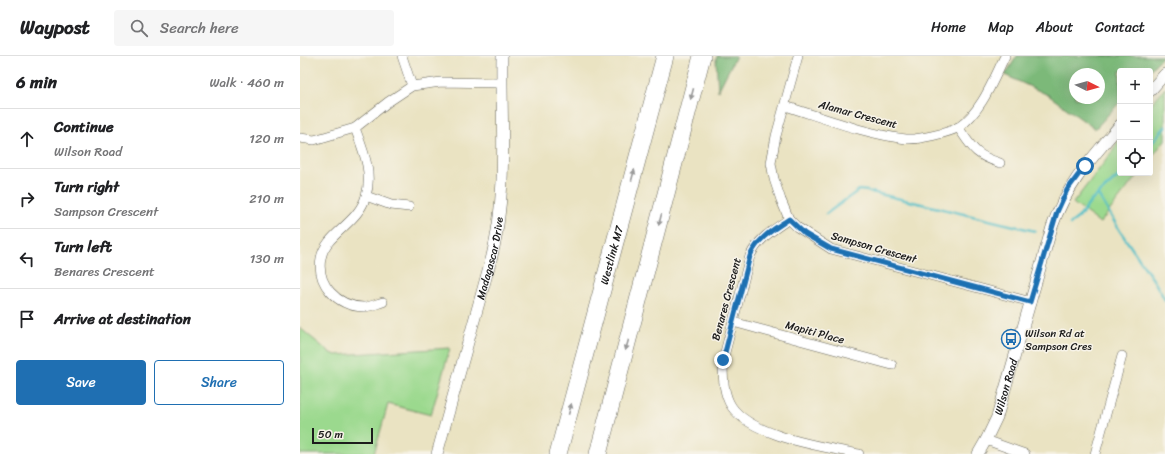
<!DOCTYPE html>
<html lang="en">
<head>
<meta charset="utf-8">
<style>
  body { margin:0; font-family:Sriracha,sans-serif; background:#f6f6f6; color:#202124 }
  .controls { position:absolute; right:12px; top:12px; display:grid; overflow:hidden; border-radius:4px; box-shadow:0 4px 16px #0002 }
  .controls button { width:36px; height:36px; display:grid; place-items:center; padding:0; border:0; border-bottom:1px solid #e0e0e0; background:#fff; color:#202124; font:20px sans-serif }
  .compass { position:absolute; left:769px; top:12px; width:36px; height:36px; border-radius:50%; background:#fff; box-shadow:0 4px 16px #0002; rotate:95deg }
  .scale { position:absolute; left:12px; bottom:10px; width:61px; box-sizing:border-box; padding-left:4px; border:2px solid #1c1c1c; border-top:0; font-size:11px; line-height:14px; white-space:nowrap; color:#1c1c1c; -webkit-text-stroke:3px #f7f3e8; paint-order:stroke }
  .stop { position:absolute; width:12px; height:12px; margin:-9px; border:3px solid #1f6fb2; border-radius:50%; background:#fff }
  .stop.end { background:#1f6fb2; border-color:#fff; box-shadow:0 1px 4px #0008 }
  .list { margin:0; padding:0; list-style:none }
  h2 { display:flex; justify-content:space-between; align-items:center; height:52px; margin:0; padding:0 16px; font-size:17px }
  h2 small { font-size:13px; font-weight:400; color:#757577 }
  .list li { display:grid; grid-template-columns:26px 1fr auto; gap:12px; align-items:center; box-sizing:border-box; height:60px; padding:0 16px; border-top:1px solid #e0e0e0 }
  .list b { display:block; font-size:15px; white-space:nowrap }
  .list p { margin:0; font-size:13px; white-space:nowrap; color:#757577 }
  .list em { font-size:13px; font-style:normal; color:#757577 }
  .actions { display:flex; gap:8px; padding:12px 16px }
  .actions a { flex:1; padding:9px 0; border:1px solid #1f6fb2; border-radius:4px; text-align:center; font-size:14px; color:#1f6fb2 }
  .actions .main { background:#1f6fb2; color:#fff }
  .icon { flex:none; width:22px; height:22px; fill:none; stroke:currentColor; stroke-width:2; stroke-linecap:round; stroke-linejoin:round }
  .map { position:relative; flex:none; width:865px; height:398px; overflow:hidden }
  header { display:flex; align-items:center; gap:24px; box-sizing:border-box; height:56px; padding:0 20px; background:#fff; border-bottom:1px solid #e0e0e0 }
  header strong { font-size:19px }
  nav { display:flex; gap:22px; margin-inline-start:auto; font-size:14px }
  .search { width:280px; height:36px; background:#f6f6f6; display:flex; align-items:center; gap:10px; box-sizing:border-box; padding:0 14px; border-radius:4px; color:#757577; font-size:15px }
  main { display:flex }
  aside { flex:1; background:#fff }
  .map>svg:first-child { display:block }
  .green { fill:#9bd98e; stroke:#5c7a55 }
  .forest { fill:#7cb979; stroke:#4c6a4a; fill-rule:evenodd }
  .lines { fill:none; stroke-linecap:round; stroke-linejoin:round }
  .stream { stroke:#51bfc8; stroke-width:2.5 }
  .minor-casing { stroke:#646256; stroke-width:10 }
  .tertiary-casing { stroke:#646256; stroke-width:12 }
  .motorway-casing { stroke:#646256; stroke-width:18 }
  .minor { stroke:#fff; stroke-width:9 }
  .tertiary { stroke:#fff; stroke-width:11 }
  .motorway { stroke:#fff; stroke-width:17 }
  .oneway { fill:#999 }
  .route { stroke:#1f6fb2; stroke-width:5 }
  .labels { text-anchor:middle; stroke-width:3; stroke-linejoin:round; paint-order:stroke }
  .street-label { font-size:11px; fill:#1c1c1c; stroke:#f7f3e8 }
  .poi-label { font-size:11px; fill:#1c1c1c; stroke:#f7f3e8; text-anchor:start }
</style>
</head>
<body>
<header>
<strong>Waypost</strong>
<div class="search"><svg class="icon" aria-label="search" viewBox="0 0 24 24"><circle cx="10" cy="10" r="6"/><path d="M15 15l6 6"/></svg>Search here</div>
<nav><a>Home</a><a>Map</a><a>About</a><a>Contact</a></nav>
</header>
<main>
<aside>
<h2>6 min<small>Walk · 460 m</small></h2>
<ul class="list">
<li><svg class="icon" aria-label="ahead" viewBox="0 0 24 24"><path d="M12 20V5M6 11l6-6 6 6"/></svg><div><b>Continue</b><p>Wilson Road</p></div><em>120 m</em></li>
<li><svg class="icon" aria-label="right" viewBox="0 0 24 24"><path d="M7 20v-9h11M14 6l5 5-5 5"/></svg><div><b>Turn right</b><p>Sampson Crescent</p></div><em>210 m</em></li>
<li><svg class="icon" aria-label="left" viewBox="0 0 24 24"><path d="M17 20v-9H6M10 6l-5 5 5 5"/></svg><div><b>Turn left</b><p>Benares Crescent</p></div><em>130 m</em></li>
<li><svg class="icon" aria-label="arrive" viewBox="0 0 24 24"><path d="M6 21V4h12l-3 4 3 4H6"/></svg><div><b>Arrive at destination</b></div></li>
</ul>
<div class="actions"><a class="main">Save</a><a>Share</a></div>
</aside>
<div class="map">
<svg width="865" height="398" viewBox="0 0 865 398">
  <rect width="100%" height="100%" fill="#f7f3e8"/>
  <filter id="ink" filterUnits="userSpaceOnUse"><feTurbulence type="fractalNoise" baseFrequency=".025" numOctaves="2"/><feDisplacementMap in="SourceGraphic" scale="8" xChannelSelector="R" yChannelSelector="G"/><feConvolveMatrix kernelMatrix="1 2 1 2 8 2 1 2 1" color-interpolation-filters="sRGB"/></filter>
  <filter id="wash" filterUnits="userSpaceOnUse"><feTurbulence type="fractalNoise" baseFrequency=".012" numOctaves="4" result="noise"/><feDisplacementMap in="SourceGraphic" scale="16" xChannelSelector="R" yChannelSelector="G"/><feGaussianBlur stdDeviation="0.9" result="paint"/><feColorMatrix in="noise" values="0 0 0 0 0 0 0 0 0 0 0 0 0 0 0 0 0 1.4 0 .05"/><feComposite in="paint" operator="in"/></filter>
  <g filter="url(#wash)">
    <rect width="100%" height="100%" fill="#eae3c2"/>
    <!-- green -->
    <g class="green">
      <polygon points="865,32 865,84 850,103 850,49"/>
      <polygon points="820,82 820,117 839,117 800,167 773,147 810,99"/>
      <polygon points="0,272 29,296 36,299 150,292 131,359 88,348 74,398 0,398"/>
    </g>
    <!-- forest -->
    <g class="forest">
      <polygon points="417,0 436,0 418,35 416,3"/>
      <path d="M 717,0 L 863,0 L 849,15 L 820,15 L 820,46 L 795,73 L 748,39 L 705,19 ZM 775,18 L 799,18 L 799,42 L 775,42 Z"/>
    </g>
    <g class="lines">
      <!-- stream -->
      <g class="stream">
        <polyline points="850,89 865,71"/>
        <polyline points="798,138 820,175 854,225 865,244"/>
        <polyline points="526,158 559,134 567,135 735,175"/>
        <polyline points="770,168 780,160 791,145 822,117"/>
      </g>
    </g>
  </g>
  <g filter="url(#ink)">
    <g class="lines">
      <defs>
        <g id="minor">
          <polyline points="102,0 112,30"/>
          <polyline points="498,0 476,80 471,107 474,123 481,144 489,163 497,171 531,193 731,246"/>
          <path d="M 485,50 C 524,62 565,78 606,83 C 617,84 649,77 659,71 C 682,55 693,24 705,0"/>
          <path d="M 658,71 C 673,93 675,99 700,107"/>
          <path d="M 55,72 C 63,94 73,116 66,140 C 58,168 26,177 21,202 C 16,228 37,250 63,251 C 70,251 76,248 83,246"/>
          <polyline points="0,82 14,84 55,72 88,46 112,30 141,26 201,27"/>
          <polyline points="66,140 91,149 109,151"/>
          <path d="M 489,163 C 473,174 459,182 450,200 L 423,304 C 423,319 423,333 429,346 C 445,380 525,391 559,398"/>
          <polyline points="433,266 592,309"/>
          <polyline points="686,384 725,398"/>
          <polyline points="795,398 822,300"/>
        </g>
        <g id="tertiary">
          <polyline points="850,35 865,18"/>
          <path id="s1" d="M 137,398 L 192,200 C 208,135 201,67 202,0"/>
          <path id="s2" d="M 678,398 L 686,384 L 697,361 L 752,171 C 767,128 791,103 820,69"/>
        </g>
        <g id="motorway">
          <path id="s3" d="M 258,398 L 365,0"/>
          <polyline points="298,398 402,0"/>
        </g>
      </defs>
      <!-- minor casing -->
      <use href="#minor" class="minor-casing"/>
      <!-- tertiary casing -->
      <use href="#tertiary" class="tertiary-casing"/>
      <!-- motorway casing -->
      <use href="#motorway" class="motorway-casing"/>
      <!-- minor -->
      <use href="#minor" class="minor"/>
      <!-- tertiary -->
      <use href="#tertiary" class="tertiary"/>
      <!-- motorway -->
      <use href="#motorway" class="motorway"/>
    </g>
    <!-- one-way arrows -->
    <defs><path id="oneway-solid" d="M-6-.8H1V-3.2L6.5 0L1 3.2V.8H-6Z"/></defs>
    <g class="oneway">
      <use href="#oneway-solid" transform="translate(392 38) rotate(105)"/>
      <use href="#oneway-solid" transform="translate(333 119) rotate(-75)"/>
      <use href="#oneway-solid" transform="translate(360 164) rotate(104)"/>
      <use href="#oneway-solid" transform="translate(327 289) rotate(106)"/>
      <use href="#oneway-solid" transform="translate(270 353) rotate(-75)"/>
    </g>
  </g>
  <g class="lines" filter="url(#ink)">
    <!-- route -->
    <path class="route" d="M 423,304 L 450,200 C 459,181 473,174 489,163 L 505,178 L 531,193 L 730,246 L 757,156 L 767,134 L 785,110"/>
  </g>
  <!-- icons -->
  <defs>
    <symbol id="bus-ring" viewBox="-11 -11 22 22"><circle r="9.5" fill="#f7f3e8" stroke="#1f6fb2" stroke-width="1.5"/><path d="M-5-6H5V4H4V6H2V4H-2V6H-4V4H-5ZM-3.5-4V0h7V-4ZM-3.5 1.2v1.5H-2V1.2ZM2 1.2v1.5H3.5V1.2Z" fill="#1f6fb2"/></symbol>
  </defs>
  <g fill-rule="evenodd">
    <use href="#bus-ring" x="700" y="272" width="22" height="22"/>
  </g>
  <g class="labels">
    <!-- street labels -->
    <g class="street-label">
      <text transform="translate(558 58) rotate(15)" y="4">Alamar Crescent</text>
      <text transform="translate(574 191) rotate(16)" y="4">Sampson Crescent</text>
      <text dy="4" stroke="none"><textPath href="#s3" startOffset="206">Westlink M7</textPath></text>
      <text dy="4" stroke="none"><textPath href="#s1" startOffset="203">Madagascar Drive</textPath></text>
      <text transform="translate(426 243) rotate(-75)" y="4">Benares Crescent</text>
      <text transform="translate(515 276) rotate(15)" y="4">Mapiti Place</text>
      <text dy="4" stroke="none"><textPath href="#s2" startOffset="73">Wilson Road</textPath></text>
    </g>
    <!-- poi labels -->
    <g class="poi-label">
      <text x="725" y="281">Wilson Rd at<tspan x="725" dy="13">Sampson Cres</tspan></text>
    </g>
  </g>
</svg>
<div class="controls">
<button>+</button>
<button>−</button>
<button><svg class="icon" aria-label="locate" viewBox="0 0 24 24"><circle cx="12" cy="12" r="6"/><path d="M12 2v4M12 18v4M2 12h4M18 12h4"/></svg></button>
</div>
<svg class="compass" viewBox="-18 -18 36 36"><path d="M0-13l5 13h-10z" fill="#e53935"/><path d="M0 13l5-13h-10z" fill="#757577"/></svg>
<div class="scale">50 m</div>
<div class="stop" style="left:785px;top:110px"></div>
<div class="stop end" style="left:423px;top:304px"></div>
</div>
</main>
</body>
</html>
